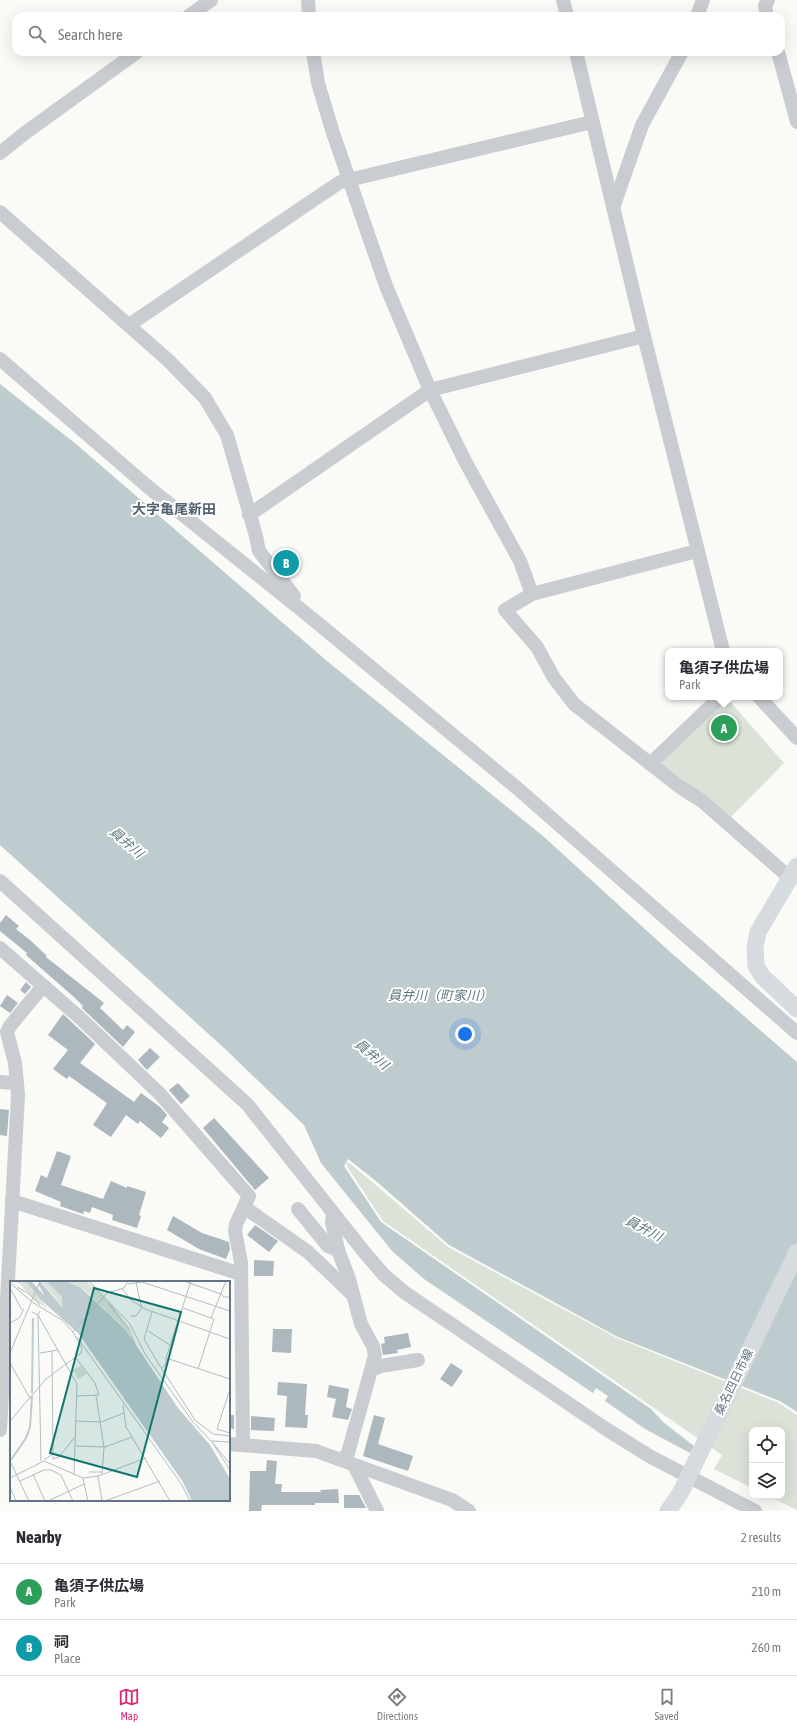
<!DOCTYPE html>
<html lang="en">
<head>
<meta charset="utf-8">
<style>
  body { margin:0; font-family:"Asap Condensed","Noto Sans JP",sans-serif; background:#f7f7f7; color:#2b2b33 }
  .controls { position:absolute; right:12px; bottom:12px; display:grid; overflow:hidden; border-radius:8px; box-shadow:0 4px 16px #0002 }
  .controls button { width:36px; height:36px; display:grid; place-items:center; padding:0; border:0; border-bottom:1px solid #e1e1e2; background:#fff; color:#2b2b33; font:20px sans-serif }
  .you { position:absolute; left:465px; top:1034px; width:14px; height:14px; margin:-10px; border:3px solid #fff; border-radius:50%; background:#1a73e8; box-shadow:0 0 0 6px #1a73e833 }
  .badge { display:grid; place-items:center; width:26px; height:26px; border-radius:50%; background:#db2777; color:#fff; font-size:13px; font-weight:700 }
  .pin { position:absolute; translate:-50% -50%; border:2px solid #fff; box-shadow:0 1px 4px #0006 }
  .popup { position:absolute; left:665px; top:648px; width:118px; height:52px; box-sizing:border-box; display:grid; place-content:center; border-radius:8px; background:#fff; filter:drop-shadow(0 1px 3px #0005); font-size:13px; white-space:nowrap; color:#7c7c81 }
  .popup b { font-size:15px; color:#2b2b33 }
  .popup::after { content:''; position:absolute; left:50%; top:100%; margin-left:-8px; border:8px solid transparent; border-top-color:#fff }
  .list { margin:0; padding:0; list-style:none }
  h2 { display:flex; justify-content:space-between; align-items:center; height:52px; margin:0; padding:0 16px; font-size:17px }
  h2 small { font-size:13px; font-weight:400; color:#7c7c81 }
  .list li { display:grid; grid-template-columns:26px 1fr auto; gap:12px; align-items:center; box-sizing:border-box; height:56px; padding:0 16px; border-top:1px solid #e1e1e2 }
  .list b { display:block; font-size:15px; white-space:nowrap }
  .list p { margin:0; font-size:13px; white-space:nowrap; color:#7c7c81 }
  .list em { font-size:13px; font-style:normal; color:#7c7c81 }
  .icon { flex:none; width:22px; height:22px; fill:none; stroke:currentColor; stroke-width:2; stroke-linecap:round; stroke-linejoin:round }
  .map { position:relative; flex:none; width:797px; height:1511px; overflow:hidden }
  .search { position:absolute; background:#fff; box-shadow:0 4px 16px #0002; left:12px; right:12px; top:12px; height:44px; display:flex; align-items:center; gap:10px; box-sizing:border-box; padding:0 14px; border-radius:12px; color:#7c7c81; font-size:15px }
  .sheet { height:164px; background:#fff }
  nav { display:flex; justify-content:space-around; align-items:center; box-sizing:border-box; height:56px; border-top:1px solid #e1e1e2; background:#fff; font-size:11px; color:#7c7c81 }
  nav a { display:grid; justify-items:center; gap:2px }
  nav .on { color:#db2777 }
  .map>svg:first-child { display:block }
  .green { fill:#dbe2d8 }
  .water { fill:#becbcf }
  .building { fill:#adb7be }
  .lines { fill:none; stroke-linecap:round; stroke-linejoin:round }
  .minor { stroke:#c9cdd1; stroke-width:14 }
  .major { stroke:#d6dbdf; stroke-width:17 }
  .labels { text-anchor:middle; stroke-width:4; stroke-linejoin:round; paint-order:stroke }
  .street-label { font-size:12px; fill:#617586; stroke:#fff }
  .water-label { font-size:13px; font-style:italic; fill:#5d757e; stroke:#fff }
  .quarter-label { font-size:14px; font-weight:bold; fill:#546370; stroke:#fff }
  .inset-river { fill:none; stroke:#becbcf; stroke-width:2 }
  .inset-road { fill:none; stroke:#b4bdc3; stroke-width:1 }
  .view { fill:#0f766e; fill-opacity:0.15; stroke:#0f766e; stroke-width:2 }
  .inset-edge { fill:none; stroke:#617586; stroke-width:2 }
</style>
</head>
<body>
<div class="map">
<svg width="797" height="1511" viewBox="0 0 797 1511">
  <rect width="100%" height="100%" fill="#fafaf7"/>
  <!-- green -->
  <g class="green">
    <polygon points="726,697 784,763 729,819 662,768 662,759"/>
    <polygon points="346,1162 351,1164 448,1247 617,1338 779,1403 797,1415 797,1510 768,1496 782,1496 782,1430 752,1430 752,1488 714,1469 722,1455 383,1221 348,1168"/>
  </g>
  <!-- water -->
  <polygon class="water" points="0,384 76,444 327,661 543,836 669,951 797,1062 797,1412 780,1401 618,1337 449,1245 376,1181 348,1159 344,1166 381,1222 651,1409 663,1422 694,1446 690,1453 645,1429 605,1401 608,1396 596,1388 593,1393 424,1279 392,1251 321,1163 304,1125 223,1047 0,845"/>
  <!-- building -->
  <g class="building">
    <polygon points="6,915 19,926 16,929 30,940 47,956 46,957 104,1003 100,1008 123,1030 127,1025 135,1032 123,1047 82,1008 83,1006 75,998 26,955 27,953 0,931 0,923"/>
    <polygon points="26,982 31,987 25,994 20,990"/>
    <polygon points="7,995 18,1003 10,1013 0,1006"/>
    <polygon points="63,1014 95,1044 80,1063 134,1102 141,1093 160,1107 167,1115 162,1122 169,1128 161,1138 140,1121 138,1124 126,1115 111,1137 93,1125 107,1103 69,1076 67,1079 53,1069 68,1050 48,1035"/>
    <polygon points="150,1048 160,1057 147,1070 138,1060"/>
    <polygon points="178,1083 190,1096 181,1104 169,1090"/>
    <polygon points="0,1109 9,1110 7,1136 0,1135"/>
    <polygon points="214,1118 269,1178 255,1190 203,1128"/>
    <polygon points="57,1151 71,1156 61,1185 103,1199 111,1181 127,1188 127,1186 146,1192 139,1215 141,1216 137,1228 112,1220 113,1215 92,1207 90,1213 84,1211 83,1214 60,1206 61,1202 35,1191 41,1175 47,1178"/>
    <polygon points="173,1216 202,1233 229,1242 230,1249 226,1259 199,1249 167,1230"/>
    <polygon points="255,1225 278,1241 269,1252 247,1235"/>
    <polygon points="254,1260 274,1261 273,1276 254,1276"/>
    <polygon points="273,1329 292,1329 291,1353 272,1352"/>
    <polygon points="408,1333 411,1347 397,1350 398,1353 383,1355 381,1344 385,1343 384,1337"/>
    <polygon points="451,1363 463,1371 452,1387 440,1379"/>
    <polygon points="278,1382 307,1384 305,1415 308,1415 307,1428 285,1427 287,1396 277,1395"/>
    <polygon points="329,1385 349,1389 346,1407 352,1409 348,1420 332,1417 336,1399 327,1397"/>
    <polygon points="229,1415 234,1415 234,1429 229,1428"/>
    <polygon points="374,1415 385,1418 378,1444 413,1456 408,1471 363,1456"/>
    <polygon points="251,1416 275,1418 274,1431 251,1430"/>
    <polygon points="267,1460 277,1461 275,1484 282,1484 281,1492 321,1492 320,1490 338,1489 339,1503 315,1503 315,1505 262,1505 261,1511 249,1511 250,1471 266,1471"/>
    <polygon points="344,1495 359,1495 366,1508 344,1508"/>
  </g>
  <g class="lines">
    <!-- minor -->
    <g class="minor">
      <polyline points="308,0 309,16"/>
      <polyline points="563,0 567,16"/>
      <polyline points="189,16 211,0"/>
      <polyline points="697,16 703,0"/>
      <polyline points="767,16 765,6 768,0"/>
      <polyline points="313,52 318,83 333,133 386,286 430,390 465,461 520,561 532,594"/>
      <polyline points="576,52 644,336 723,651"/>
      <polyline points="778,52 797,122"/>
      <polyline points="0,153 25,133 137,52"/>
      <polyline points="613,208 642,125 682,52"/>
      <polyline points="0,212 169,361 205,398 227,435 256,536 259,551 294,596"/>
      <polyline points="129,325 340,182 592,122"/>
      <polyline points="0,359 147,486 309,616 517,788 797,1033"/>
      <polyline points="249,515 430,390 644,336"/>
      <polyline points="697,551 532,594 505,610 537,647 554,678 574,704 680,787 702,801 789,877"/>
      <polyline points="759,697 797,738"/>
      <polyline points="650,764 716,701"/>
      <polyline points="0,881 247,1104 365,1253 384,1275 404,1292 606,1429 651,1457 755,1511"/>
      <polyline points="0,948 79,1017 160,1094 249,1196 236,1224 235,1231 241,1262 243,1444"/>
      <polyline points="0,1082 17,1083 18,1095 0,1430"/>
      <polyline points="17,1083 15,1063 7,1032 10,1026 43,986"/>
      <polyline points="12,1201 241,1274"/>
      <polyline points="244,1207 308,1252 353,1295"/>
      <polyline points="298,1209 328,1246 338,1250"/>
      <polyline points="333,1213 332,1222 338,1250 349,1279 361,1324 373,1346 375,1355 371,1370"/>
      <polyline points="229,1444 316,1451 452,1500 469,1511"/>
      <polyline points="343,1460 348,1453 371,1370 381,1366 418,1360"/>
      <polyline points="355,1467 377,1511"/>
    </g>
    <!-- major -->
    <g class="major">
      <polyline points="797,866 758,932 755,947 756,966 762,976 797,1009"/>
      <polyline points="668,1511 681,1492 797,1252"/>
    </g>
  </g>
  <g class="labels">
    <!-- street labels -->
    <g class="street-label">
      <text transform="translate(734 1382) rotate(-64)" y="4">桑名四日市線</text>
    </g>
    <!-- water labels -->
    <g class="water-label">
      <text transform="translate(127 842) rotate(41)" y="5">員弁川</text>
      <text x="440" y="1000">員弁川（町家川）</text>
      <text transform="translate(372 1054) rotate(39)" y="5">員弁川</text>
      <text transform="translate(644 1228) rotate(28)" y="5">員弁川</text>
    </g>
    <!-- quarter labels -->
    <g class="quarter-label">
      <text x="174" y="514">大字亀尾新田</text>
    </g>
  </g>
  <!-- overview -->
  <g transform="translate(10 1281)">
    <rect width="220" height="220" fill="#fafaf7"/>
    <path d="M 3,0 L 16,0 L 38,28 L 26,20 L 9,2 ZM 31,0 L 36,0 L 52,16 L 53,26 ZM 57,0 L 76,0 L 92,14 L 121,51 L 123,59 L 114,46 L 71,6 ZM 71,85 L 77,93 L 68,98 L 63,89 Z" fill="#dbe2d8"/>
    <path d="M 16,0 L 21,0 L 35,15 L 28,3 L 30,0 L 52,26 L 52,16 L 36,0 L 56,0 L 70,6 L 114,47 L 123,59 L 121,51 L 93,17 L 102,25 L 120,48 L 126,64 L 168,127 L 200,164 L 220,198 L 220,220 L 182,220 L 173,201 L 68,52 L 30,18 Z" fill="#becbcf"/>
    <path class="inset-river" d="M 22,112 L 23,37M 1,179 L 16,157 L 20,146 L 22,115"/>
    <path class="inset-road" d="M 79,0 L 120,43 L 135,73 L 183,141 L 201,160 L 220,161M 174,0 L 211,13 L 214,16 L 220,16M 181,0 L 156,77 L 220,98M 126,1 L 131,25M 0,2 L 22,21 L 52,39 L 63,51M 118,3 L 132,1 L 220,30M 7,6 L 18,12 L 30,24M 0,7 L 12,29M 112,8 L 121,19 L 135,28 L 220,58M 173,27 L 201,37M 30,30 L 28,34 L 31,180M 22,31 L 28,34 L 67,103 L 64,193M 142,31 L 134,58 L 148,82 L 185,139 L 203,153 L 220,155M 121,35 L 126,35 L 132,26M 0,42 L 9,37 L 14,28M 138,50 L 160,64M 67,56 L 172,204 L 180,220M 0,72 L 30,0M 30,72 L 48,69M 66,77 L 85,102 L 89,114 L 67,115M 0,82 L 20,117M 151,87 L 156,83 L 156,77M 188,88 L 204,38 L 201,37 L 216,0M 220,108 L 207,148 L 220,152M 86,115 L 94,166 L 92,193M 113,124 L 116,146 L 160,220M 0,140 L 36,98 L 71,72 L 72,67 L 63,51 L 97,12 L 114,7 L 118,0M 66,140 L 91,141 L 114,132M 202,161 L 220,189M 203,162 L 220,183M 66,165 L 95,166 L 122,156M 43,175 L 43,178 L 49,176 L 65,156M 34,179 L 43,173 L 42,70M 0,180 L 19,220M 79,191 L 92,191M 23,193 L 35,220M 88,195 L 92,220M 0,197 L 34,180 L 73,197 L 88,195 L 136,177M 73,197 L 78,220M 10,200 L 34,189 L 41,189 L 51,194 L 63,220M 0,206 L 6,220M 38,220 L 74,203M 95,220 L 150,200"/>
    <path class="view" d="M 84,7 L 171,31 L 127,196 L 40,172 Z"/>
    <rect width="220" height="220" class="inset-edge"/>
  </g>
</svg>
<div class="controls">
<button><svg class="icon" aria-label="locate" viewBox="0 0 24 24"><circle cx="12" cy="12" r="6"/><path d="M12 2v4M12 18v4M2 12h4M18 12h4"/></svg></button>
<button><svg class="icon" aria-label="layers" viewBox="0 0 24 24"><path d="M12 4l9 5-9 5-9-5zM3 14l9 5 9-5"/></svg></button>
</div>
<div class="you"></div>
<div class="pin badge" style="left:724px;top:728px;background:#2e9e5b">A</div>
<div class="popup"><b>亀須子供広場</b>Park</div>
<div class="pin badge" style="left:286px;top:563px;background:#0f9aa8">B</div>
<div class="search"><svg class="icon" aria-label="search" viewBox="0 0 24 24"><circle cx="10" cy="10" r="6"/><path d="M15 15l6 6"/></svg>Search here</div>
</div>
<section class="sheet">
<h2>Nearby<small>2 results</small></h2>
<ul class="list">
<li><span class="badge" style="background:#2e9e5b">A</span><div><b>亀須子供広場</b><p>Park</p></div><em>210 m</em></li>
<li><span class="badge" style="background:#0f9aa8">B</span><div><b>祠</b><p>Place</p></div><em>260 m</em></li>
</ul>
</section>
<nav>
<a class="on"><svg class="icon" aria-label="map" viewBox="0 0 24 24"><path d="M3 6l6-2 6 2 6-2v14l-6 2-6-2-6 2zM9 4v14M15 6v14"/></svg>Map</a>
<a><svg class="icon" aria-label="directions" viewBox="0 0 24 24"><path d="M12 3l9 9-9 9-9-9zM9 14v-3h6M13 9l2 2-2 2"/></svg>Directions</a>
<a><svg class="icon" aria-label="saved" viewBox="0 0 24 24"><path d="M7 4h10v16l-5-4-5 4z"/></svg>Saved</a>
</nav>
</body>
</html>
